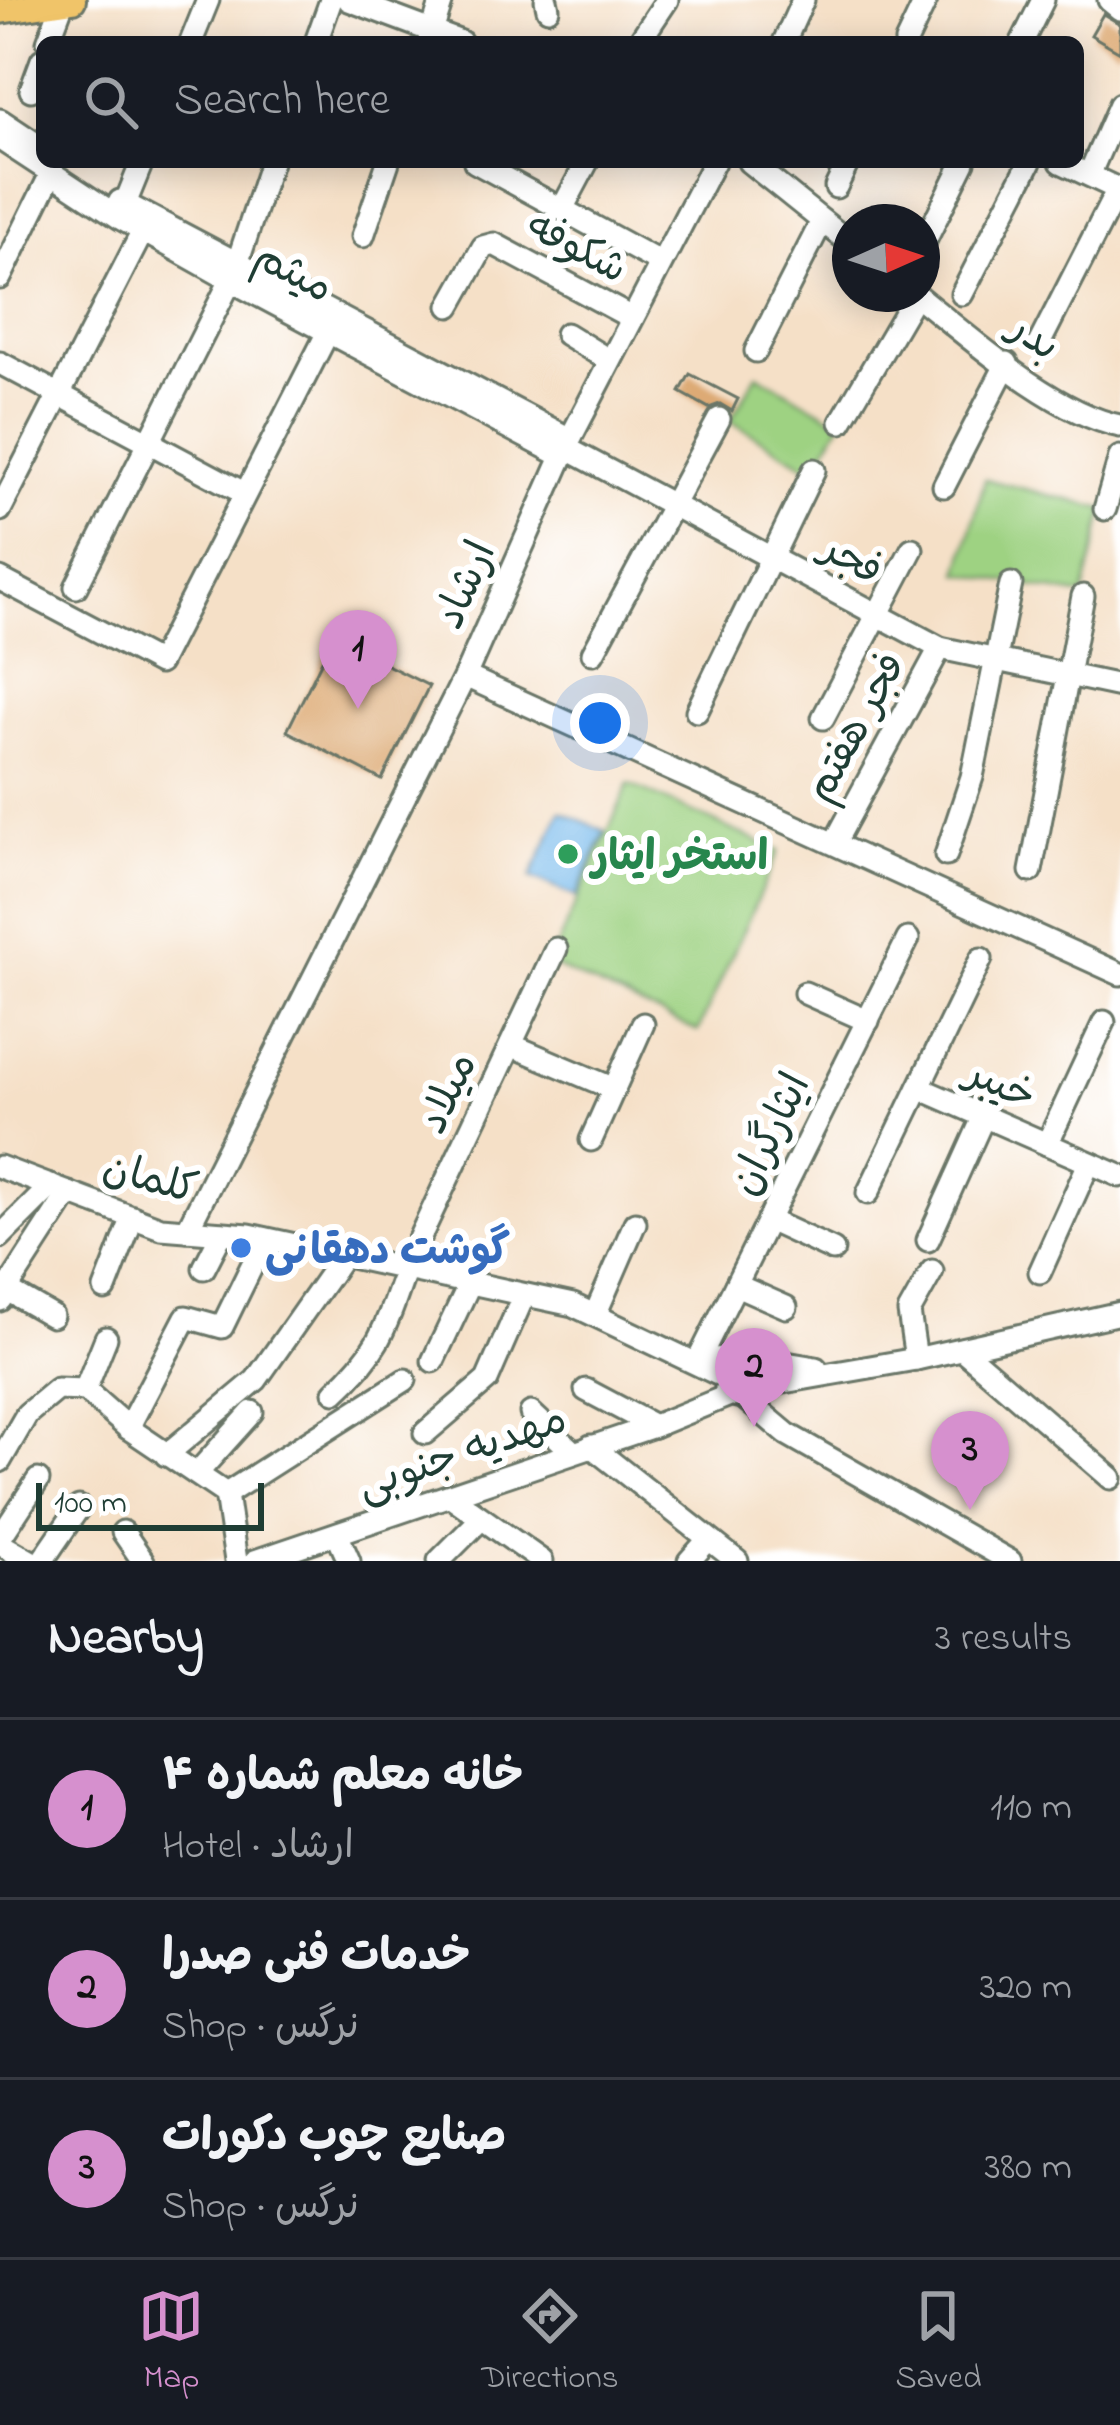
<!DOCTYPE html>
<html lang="en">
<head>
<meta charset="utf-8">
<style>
  body { margin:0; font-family:"Indie Flower","Playpen Sans Arabic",sans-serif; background:#20242c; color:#f1f3f6 }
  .compass { position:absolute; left:832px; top:204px; width:108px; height:108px; border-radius:50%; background:#171b24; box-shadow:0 6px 30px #0003; rotate:87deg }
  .scale { position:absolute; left:36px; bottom:30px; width:228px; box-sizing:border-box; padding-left:12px; border:6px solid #1f3d34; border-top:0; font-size:33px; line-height:42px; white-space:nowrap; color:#1f3d34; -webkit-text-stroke:9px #fff; paint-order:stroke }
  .you { position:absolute; left:600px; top:723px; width:42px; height:42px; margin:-30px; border:9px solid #fff; border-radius:50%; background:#1a73e8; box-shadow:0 0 0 18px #1a73e833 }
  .badge { display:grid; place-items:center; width:78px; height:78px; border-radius:50%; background:#d690ce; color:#111; font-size:39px; font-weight:700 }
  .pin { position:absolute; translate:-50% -99px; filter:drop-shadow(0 3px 6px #0008) }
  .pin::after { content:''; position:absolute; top:63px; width:42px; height:36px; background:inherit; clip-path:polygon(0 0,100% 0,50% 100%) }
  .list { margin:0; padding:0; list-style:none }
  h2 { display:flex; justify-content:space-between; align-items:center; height:156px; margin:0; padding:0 48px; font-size:51px }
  h2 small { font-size:39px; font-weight:400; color:#9ea1a6 }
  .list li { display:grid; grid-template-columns:78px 1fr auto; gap:36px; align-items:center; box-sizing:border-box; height:180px; padding:0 48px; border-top:3px solid #363941 }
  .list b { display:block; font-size:45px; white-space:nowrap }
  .list p { margin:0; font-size:39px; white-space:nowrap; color:#9ea1a6 }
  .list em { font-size:39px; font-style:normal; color:#9ea1a6 }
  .icon { flex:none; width:66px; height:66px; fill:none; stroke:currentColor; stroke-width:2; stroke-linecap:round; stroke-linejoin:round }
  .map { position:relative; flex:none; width:1120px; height:1561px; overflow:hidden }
  .search { position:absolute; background:#171b24; box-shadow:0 6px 30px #0003; left:36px; right:36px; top:36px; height:132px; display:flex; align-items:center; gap:30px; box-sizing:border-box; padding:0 42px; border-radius:18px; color:#9ea1a6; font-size:45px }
  .sheet { height:696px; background:#171b24 }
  nav { display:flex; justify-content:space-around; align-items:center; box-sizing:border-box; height:168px; border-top:3px solid #363941; background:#171b24; font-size:33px; color:#9ea1a6 }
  nav a { display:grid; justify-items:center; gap:6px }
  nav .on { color:#d690ce }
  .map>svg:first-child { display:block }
  .green { fill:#9ed282; stroke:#5e885b; stroke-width:3 }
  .water { fill:#76b9ec; stroke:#4a7b90; stroke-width:3 }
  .building { fill:#ddaa75 }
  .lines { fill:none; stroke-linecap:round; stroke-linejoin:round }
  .minor-casing { stroke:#6a7667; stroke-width:27 }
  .major-casing { stroke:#6a7667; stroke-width:30 }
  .minor { stroke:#fff; stroke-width:21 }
  .major { stroke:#f0c469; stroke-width:24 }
  .leisure-dot { fill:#2e9e5b; stroke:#fff; stroke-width:4.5 }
  .shop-dot { fill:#3f7fe0; stroke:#fff; stroke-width:4.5 }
  .labels { text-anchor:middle; stroke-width:12; stroke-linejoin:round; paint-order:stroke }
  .street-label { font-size:42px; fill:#1f3d34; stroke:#fff }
  .leisure-label { font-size:42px; font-weight:bold; fill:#27864d; stroke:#fff; text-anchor:start }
  .shop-label { font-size:42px; font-weight:bold; fill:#366cbe; stroke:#fff; text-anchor:start }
</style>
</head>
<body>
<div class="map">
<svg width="1120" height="1561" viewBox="0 0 1120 1561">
  <rect width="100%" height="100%" fill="#fff"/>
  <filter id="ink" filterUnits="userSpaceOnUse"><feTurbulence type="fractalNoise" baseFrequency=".00833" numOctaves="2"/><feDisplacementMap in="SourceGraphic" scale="24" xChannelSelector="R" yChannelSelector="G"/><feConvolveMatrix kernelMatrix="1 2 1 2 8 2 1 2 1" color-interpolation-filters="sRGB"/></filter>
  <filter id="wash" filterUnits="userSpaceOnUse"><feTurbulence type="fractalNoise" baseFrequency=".004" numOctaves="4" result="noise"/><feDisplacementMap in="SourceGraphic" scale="48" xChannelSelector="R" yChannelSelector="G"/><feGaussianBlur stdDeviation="2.7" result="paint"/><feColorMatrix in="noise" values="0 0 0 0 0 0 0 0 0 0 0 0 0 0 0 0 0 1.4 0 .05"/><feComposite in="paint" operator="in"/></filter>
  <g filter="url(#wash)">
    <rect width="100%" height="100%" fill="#f5e0c7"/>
    <!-- green -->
    <g class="green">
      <polygon points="757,374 841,422 814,470 730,421"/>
      <polygon points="985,479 1105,509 1083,596 959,573"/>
      <polygon points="629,784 779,851 698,1031 549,964"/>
    </g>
    <!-- water -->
    <polygon class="water" points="561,811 605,831 576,897 531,877"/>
    <g id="blocks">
      <!-- building -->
      <g class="building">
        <polygon points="1103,14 1120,24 1120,52 1091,35"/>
        <polygon points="690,374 738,399 732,411 720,404 709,408 680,392"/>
        <polygon points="333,638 429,686 382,780 287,731"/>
      </g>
    </g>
  </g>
  <g filter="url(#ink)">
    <use href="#blocks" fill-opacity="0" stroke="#6a7667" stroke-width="3"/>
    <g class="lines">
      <defs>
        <g id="minor">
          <polyline points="349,0 461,42"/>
          <polyline points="546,0 548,9"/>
          <polyline points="1109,0 1120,9"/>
          <polyline points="429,41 442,0"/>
          <polyline points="48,42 63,2"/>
          <polyline points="191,42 208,0"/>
          <polyline points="316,42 331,0"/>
          <polyline points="639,42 667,0"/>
          <polyline points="784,42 803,0"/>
          <polyline points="906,42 926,0"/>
          <polyline points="1022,42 1043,0"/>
          <polyline points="31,90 42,60"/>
          <polyline points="0,120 42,148"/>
          <polyline points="0,139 120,218 243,287 562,456"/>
          <polyline points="475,162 659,262"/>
          <polyline points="749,162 850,243"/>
          <polyline points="1061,162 1120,190"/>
          <polyline points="1089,175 1120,104"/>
          <polyline points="836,187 848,162"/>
          <polyline points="120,201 570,439"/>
          <polyline points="125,204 142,162"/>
          <polyline points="562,209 587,162"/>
          <polyline points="363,236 388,162"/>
          <polyline points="922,247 964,162"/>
          <polyline points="237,264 271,162"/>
          <polyline points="0,278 52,172"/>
          <path d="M 915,294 C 969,337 1053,413 1120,426"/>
          <polyline points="962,294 1030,162"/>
          <polyline points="450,306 483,247 494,244 632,318"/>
          <polyline points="566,334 610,361"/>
          <polyline points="1039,344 1118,189"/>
          <polyline points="756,351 822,221"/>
          <polyline points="0,363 244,493"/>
          <polyline points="841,422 916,294"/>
          <polyline points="566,448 940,648 1120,686"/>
          <polyline points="944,486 1007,363"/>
          <polyline points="1105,509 1120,457"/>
          <polyline points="0,510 143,231"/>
          <polyline points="0,579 159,663 328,332"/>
          <polyline points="76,587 231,280"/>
          <polyline points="593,653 719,419"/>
          <polyline points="465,676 1120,974"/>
          <polyline points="697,711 814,470"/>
          <polyline points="823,718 912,549"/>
          <polyline points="835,842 940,648"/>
          <polyline points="946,855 972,777 1011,584"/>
          <polyline points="1031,871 1083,596"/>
          <polyline points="805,993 868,1021"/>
          <polyline points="511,1045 612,1088"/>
          <polyline points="919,1088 1120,1176"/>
          <polyline points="591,1140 643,1024"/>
          <polyline points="1047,1144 1104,1022"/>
          <polyline points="0,1167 161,1228 249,1235 573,1305 722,1376"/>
          <polyline points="868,1193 981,959"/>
          <polyline points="768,1220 833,1250"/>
          <polyline points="187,1230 465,676 570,439 714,162"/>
          <polyline points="0,1237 51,1186"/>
          <polyline points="928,1240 984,1116"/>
          <polyline points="204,1268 222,1233"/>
          <polyline points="1040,1272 1089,1163"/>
          <polyline points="736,1285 786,1307"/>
          <polyline points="105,1289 133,1217"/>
          <polyline points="7,1290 52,1316"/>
          <polyline points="0,1300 69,1193"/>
          <polyline points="595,1315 635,1223"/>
          <polyline points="962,1349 1111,1478"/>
          <polyline points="916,1359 909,1312 932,1271"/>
          <polyline points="433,1361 470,1283"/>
          <polyline points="698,1361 908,939"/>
          <polyline points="698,1361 743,1356 816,1368"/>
          <polyline points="726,1388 737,1396 749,1396 778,1383 916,1359 1120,1313"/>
          <polyline points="85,1390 106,1338"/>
          <polyline points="586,1390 654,1426"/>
          <path d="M 335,1392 C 394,1338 387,1308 418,1241 C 464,1144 510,1046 556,949"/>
          <polyline points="743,1397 787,1434 1010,1561"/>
          <polyline points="531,1413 573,1452"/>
          <polyline points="128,1428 186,1317 222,1327 265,1239"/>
          <polyline points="425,1433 487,1380 524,1295"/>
          <polyline points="591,1446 737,1561"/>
          <polyline points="166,1455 256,1380 343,1256"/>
          <polyline points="0,1461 27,1414 57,1389 85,1390 128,1428 226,1494 236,1561"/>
          <polyline points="199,1471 252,1412"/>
          <polyline points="226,1494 405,1380"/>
          <polyline points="452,1497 542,1561"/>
          <polyline points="123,1532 143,1561"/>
          <polyline points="337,1534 349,1561"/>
          <polyline points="0,1538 38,1480"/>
          <polyline points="0,1544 30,1561"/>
          <polyline points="42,1561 79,1507"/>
          <polyline points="255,1561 654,1426 732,1394"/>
          <polyline points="439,1561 481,1519"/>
          <polyline points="689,1561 708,1540"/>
        </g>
        <polyline id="major" points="0,11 73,0"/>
      </defs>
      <!-- minor casing -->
      <use href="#minor" class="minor-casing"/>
      <!-- major casing -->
      <use href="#major" class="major-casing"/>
      <!-- minor -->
      <use href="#minor" class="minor"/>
      <!-- major -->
      <use href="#major" class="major"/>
    </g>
  </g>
  <!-- markers -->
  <circle class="leisure-dot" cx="568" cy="854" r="12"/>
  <circle class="shop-dot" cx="241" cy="1248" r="12"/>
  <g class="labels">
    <!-- street labels -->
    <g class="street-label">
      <text transform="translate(578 245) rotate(28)" y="15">شکوفه</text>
      <text transform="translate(295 270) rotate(28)" y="15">میثم</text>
      <text transform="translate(1036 335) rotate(35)" y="15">بدر</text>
      <text transform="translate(853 557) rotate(29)" y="15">فجر</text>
      <text transform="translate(463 584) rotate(-66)" y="15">ارشاد</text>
      <text transform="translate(853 726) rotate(-61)" y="15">فجر هفتم</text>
      <text transform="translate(1002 1082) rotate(24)" y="15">خیبر</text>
      <text transform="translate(445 1092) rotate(-65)" y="15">میلاد</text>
      <text transform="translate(768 1133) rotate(-64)" y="15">ایثارگران</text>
      <text transform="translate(151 1176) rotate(15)" y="15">کلمان</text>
      <text transform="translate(461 1450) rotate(-19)" y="15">مهدیه جنوبی</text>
    </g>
    <!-- leisure labels -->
    <g class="leisure-label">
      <text x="592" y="869">استخر ایثار</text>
    </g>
    <!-- shop labels -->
    <g class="shop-label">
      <text x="265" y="1263">گوشت دهقانی</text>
    </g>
  </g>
</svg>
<svg class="compass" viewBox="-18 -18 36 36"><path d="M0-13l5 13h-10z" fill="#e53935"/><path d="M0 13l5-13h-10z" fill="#9ea1a6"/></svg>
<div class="scale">100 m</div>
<div class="you"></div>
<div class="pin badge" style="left:358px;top:709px">1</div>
<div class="pin badge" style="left:754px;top:1427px">2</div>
<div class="pin badge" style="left:970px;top:1510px">3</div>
<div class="search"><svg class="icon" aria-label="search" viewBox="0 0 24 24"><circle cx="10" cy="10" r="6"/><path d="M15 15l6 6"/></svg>Search here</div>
</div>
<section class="sheet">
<h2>Nearby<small>3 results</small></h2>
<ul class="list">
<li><span class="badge">1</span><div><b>خانه معلم شماره ۴</b><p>Hotel · ارشاد</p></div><em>110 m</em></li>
<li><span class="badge">2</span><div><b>خدمات فنی صدرا</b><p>Shop · نرگس</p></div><em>320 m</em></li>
<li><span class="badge">3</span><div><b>صنایع چوب دکورات</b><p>Shop · نرگس</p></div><em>380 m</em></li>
</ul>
</section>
<nav>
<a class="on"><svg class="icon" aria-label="map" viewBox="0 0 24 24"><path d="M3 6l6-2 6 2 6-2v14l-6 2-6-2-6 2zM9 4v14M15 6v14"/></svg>Map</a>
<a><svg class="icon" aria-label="directions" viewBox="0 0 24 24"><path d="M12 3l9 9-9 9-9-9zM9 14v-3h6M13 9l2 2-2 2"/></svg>Directions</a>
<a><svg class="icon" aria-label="saved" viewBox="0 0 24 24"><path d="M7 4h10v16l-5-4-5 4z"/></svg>Saved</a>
</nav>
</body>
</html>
